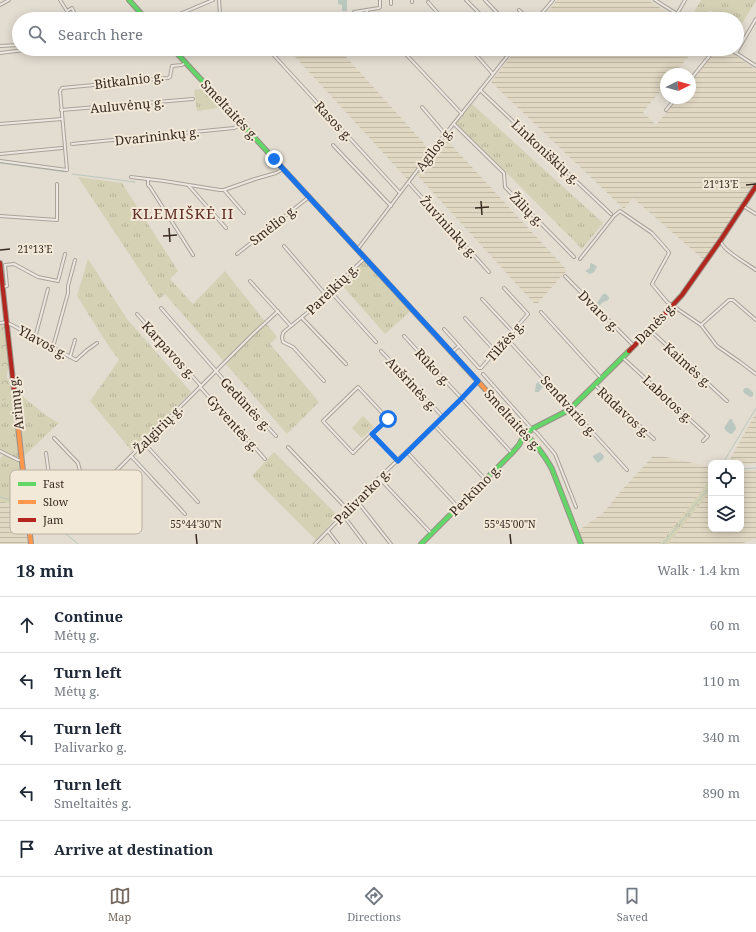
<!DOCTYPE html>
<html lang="en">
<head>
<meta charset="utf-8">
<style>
  body { margin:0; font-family:"Noto Serif",serif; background:#f6f6f7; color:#1f2937 }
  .controls { position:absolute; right:12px; bottom:12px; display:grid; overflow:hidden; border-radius:8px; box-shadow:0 2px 10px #0003 }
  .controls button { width:36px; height:36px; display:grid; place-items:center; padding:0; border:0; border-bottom:1px solid #e0e1e3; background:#fff; color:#1f2937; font:20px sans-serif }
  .compass { position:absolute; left:660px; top:68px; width:36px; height:36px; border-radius:50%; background:#fff; box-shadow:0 2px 10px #0003; rotate:85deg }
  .stop { position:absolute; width:12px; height:12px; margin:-9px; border:3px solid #1a73e8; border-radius:50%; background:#fff }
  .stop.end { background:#1a73e8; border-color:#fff; box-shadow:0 1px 4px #0008 }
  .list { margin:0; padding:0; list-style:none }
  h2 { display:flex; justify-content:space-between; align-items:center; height:52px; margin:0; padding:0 16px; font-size:17px }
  h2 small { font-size:13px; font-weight:400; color:#747a83 }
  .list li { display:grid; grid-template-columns:26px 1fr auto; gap:12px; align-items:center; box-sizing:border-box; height:56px; padding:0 16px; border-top:1px solid #e0e1e3 }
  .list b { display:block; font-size:15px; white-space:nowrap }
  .list p { margin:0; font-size:13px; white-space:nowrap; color:#747a83 }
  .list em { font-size:13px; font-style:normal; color:#747a83 }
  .icon { flex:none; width:22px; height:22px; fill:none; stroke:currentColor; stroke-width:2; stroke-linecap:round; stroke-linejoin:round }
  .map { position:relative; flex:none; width:756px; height:544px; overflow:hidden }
  .search { position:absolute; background:#fff; box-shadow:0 2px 10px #0003; left:12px; right:12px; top:12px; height:44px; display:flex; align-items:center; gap:10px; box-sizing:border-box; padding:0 14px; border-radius:22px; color:#747a83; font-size:15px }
  .sheet { height:332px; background:#fff }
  nav { display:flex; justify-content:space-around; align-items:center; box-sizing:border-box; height:56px; border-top:1px solid #e0e1e3; background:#fff; font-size:11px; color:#747a83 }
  nav a { display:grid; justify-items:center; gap:2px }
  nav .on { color:#74685f }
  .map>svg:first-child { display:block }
  .farmland { fill:url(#farmland-rules) }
  .grass { fill:url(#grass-tufts) }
  .forest { fill:url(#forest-crowns) }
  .water { fill:#bbc8bf }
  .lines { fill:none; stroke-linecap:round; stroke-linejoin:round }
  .stream { stroke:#bbc8bf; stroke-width:1 }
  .street-casing { stroke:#a9a299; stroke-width:4 }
  .fast-casing { stroke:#999189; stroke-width:6 }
  .slow-casing { stroke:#999189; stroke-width:6 }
  .jam-casing { stroke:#999189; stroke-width:6 }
  .street { stroke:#ece8e1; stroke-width:2 }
  .fast { stroke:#63d668; stroke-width:4 }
  .slow { stroke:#ff974d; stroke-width:4 }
  .jam { stroke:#b3261e; stroke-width:4 }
  .route { stroke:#1a73e8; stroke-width:5 }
  .ticks { fill:none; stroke:#382a22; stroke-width:1.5 }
  .labels { text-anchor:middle; stroke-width:4; stroke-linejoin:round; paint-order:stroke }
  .street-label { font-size:13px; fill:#382a22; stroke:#f3e9d8 }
  .quarter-label { font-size:15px; letter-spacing:1px; fill:#602c25; stroke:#f3e9d8 }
  .key { fill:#f3e9d8; stroke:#bbb0a1; stroke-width:1 }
  .key-label { font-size:11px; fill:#382a22 }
  .ticks-label { font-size:10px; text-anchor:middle; fill:#382a22; stroke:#f3e9d8; stroke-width:4; stroke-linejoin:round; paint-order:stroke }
</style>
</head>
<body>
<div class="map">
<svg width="756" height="544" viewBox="0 0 756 544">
  <defs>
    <pattern id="farmland-rules" width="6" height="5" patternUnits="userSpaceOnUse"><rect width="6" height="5" fill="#e1d8c3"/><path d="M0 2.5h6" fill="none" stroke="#c2baa7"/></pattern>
    <pattern id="grass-tufts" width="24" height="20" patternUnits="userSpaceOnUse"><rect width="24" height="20" fill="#d4d1b5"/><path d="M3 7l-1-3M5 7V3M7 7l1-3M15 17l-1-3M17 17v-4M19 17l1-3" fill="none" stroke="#b7b49b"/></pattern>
    <pattern id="forest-crowns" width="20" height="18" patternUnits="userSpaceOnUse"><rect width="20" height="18" fill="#d4d1b5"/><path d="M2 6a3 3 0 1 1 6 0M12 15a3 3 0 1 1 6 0" fill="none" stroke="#b7b49b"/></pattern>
  </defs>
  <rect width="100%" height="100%" fill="#e3dcd1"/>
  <!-- farmland -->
  <g class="farmland">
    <polygon points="557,0 648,0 678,19 542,19"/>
    <polygon points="288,49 339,49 430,150 408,180"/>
    <polygon points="517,49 695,49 674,74 666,74 666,84 643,112 656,125 678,98 690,98 690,83 717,49 726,49 756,70 756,184 704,260 633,198 624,209 491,82"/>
    <polygon points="445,138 567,270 538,303 534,303 533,302 416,174"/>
    <polygon points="756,413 756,463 741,465 741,463 728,463"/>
    <polygon points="653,456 666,457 711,467 711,477 698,496 660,544 583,544 578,531 604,512 620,492"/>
    <polygon points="741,470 756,470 756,538 741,544 668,544 711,490 711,529 741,529"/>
    <polygon points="0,501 24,507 28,544 0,544"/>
  </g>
  <!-- grass -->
  <g class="grass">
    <polygon points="701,0 756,0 756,1 737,31 737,19 725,19 709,10 704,19 690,19"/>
    <polygon points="207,88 225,107 197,111 194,90"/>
    <polygon points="472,104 603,223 582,249 506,172 456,123"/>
    <polygon points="78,177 122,183 178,271 170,279 193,304 225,271 277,337 270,344 319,402 287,434 165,294 159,299"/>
    <polygon points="88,259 127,319 191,392 132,451 90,401 119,360 108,345 77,296"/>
    <polygon points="364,259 412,310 385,334 340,283"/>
    <polygon points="17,392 47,416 59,423 24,456"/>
    <polygon points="12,395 20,458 19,459 0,450 0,402"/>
    <polygon points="363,416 374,427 362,438 352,428"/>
    <polygon points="274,452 338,516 316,540 252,476"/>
    <polygon points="4,454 21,463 26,508 0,501 0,459"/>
    <polygon points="711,477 711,490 709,493 668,544 660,544 698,496"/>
  </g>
  <!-- forest -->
  <polygon class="forest" points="5,324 9,363 7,375 7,378 11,382 12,385 10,389 12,391 12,395 0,402 0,325"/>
  <!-- water -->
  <g class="water">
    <polygon points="338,0 347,0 347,11 342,11 342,5 338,4"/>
    <polygon points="591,263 595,265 597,267 594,272 590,274 585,271 590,268 590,264"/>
    <polygon points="603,294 606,294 609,297 609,299 607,301 603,302 599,306 597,303"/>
    <polygon points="539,381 541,382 543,386 539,392 535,392 536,384"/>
    <polygon points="745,388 748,388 753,392 753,396 750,397 744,393 743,390"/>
    <path d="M 730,419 L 732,419 C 733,423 736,425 736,429 L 732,434 C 729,434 726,431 724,428 Z"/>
    <polygon points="600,452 604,456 603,459 598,463 597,462 593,457 593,456"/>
  </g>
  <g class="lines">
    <!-- stream -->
    <g class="stream">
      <polyline points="0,163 66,172"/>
      <polyline points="72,174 135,182"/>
      <polyline points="723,463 756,408"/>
      <polyline points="741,469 756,468"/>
      <polyline points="0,497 22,503"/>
      <polyline points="31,505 78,544"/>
      <polyline points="663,544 708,489 711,483"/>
    </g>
    <defs>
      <g id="street">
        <polyline points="60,0 67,11 72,8 77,19"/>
        <polyline points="219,0 220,14"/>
        <polyline points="466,0 485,19"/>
        <polyline points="485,0 503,19"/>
        <polyline points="655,0 685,19"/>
        <polyline points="412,2 412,0"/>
        <polyline points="428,2 443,19"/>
        <polyline points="391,4 391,0"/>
        <polyline points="0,5 9,0"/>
        <polyline points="519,10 528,19"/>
        <polyline points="367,11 367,13 373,19"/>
        <polyline points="354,12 379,8 380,7 380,0"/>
        <polyline points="677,14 685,0"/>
        <polyline points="144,17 149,14 154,19"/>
        <polyline points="168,19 213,0"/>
        <polyline points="537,19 553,0"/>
        <polyline points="0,46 19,45"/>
        <polyline points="268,49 400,193"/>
        <polyline points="401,49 462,114"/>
        <polyline points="471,49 493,74"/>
        <polyline points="730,49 756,66"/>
        <polyline points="0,53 33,49"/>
        <polyline points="736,53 756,19"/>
        <polyline points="690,80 715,49"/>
        <polyline points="480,90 611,214"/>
        <polyline points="422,107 445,134"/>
        <polyline points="61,110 193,99"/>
        <polyline points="666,110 676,98"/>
        <polyline points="0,124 62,119"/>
        <polyline points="454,124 504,173 505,187 574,257"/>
        <polyline points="72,144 234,128 242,124"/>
        <polyline points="333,145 391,206"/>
        <polyline points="0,154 62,148"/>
        <polyline points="0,161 67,170 60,91 62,88 168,78 170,77 172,66 182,65 186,62"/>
        <polyline points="131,177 164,181 220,190 224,190 255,179 276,173 283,169"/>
        <polyline points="148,179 148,185 150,187 193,255"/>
        <polyline points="409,183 489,272"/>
        <polyline points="189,186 226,228"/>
        <polyline points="224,190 244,213"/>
        <polyline points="743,206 756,214"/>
        <polyline points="0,216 57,220 57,184"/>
        <path d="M 720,241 C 722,244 723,246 726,249 C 735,257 746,263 756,270"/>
        <polyline points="284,246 326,295"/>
        <polyline points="357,250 435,147 513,49"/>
        <polyline points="237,254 309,197"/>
        <polyline points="580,259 614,216 620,211 652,233 668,251 669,253 652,284 667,302 701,325 717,346 740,362 756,374"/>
        <polyline points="565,276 633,345"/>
        <polyline points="250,281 291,326"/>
        <polyline points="3,287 7,286 5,265 14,264 38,277 58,281 65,254"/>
        <polyline points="330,291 376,342"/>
        <polyline points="482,299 513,332"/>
        <polyline points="161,308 224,380 276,436"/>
        <polyline points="541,312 601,378"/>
        <polyline points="137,314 201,386"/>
        <polyline points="302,318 346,364"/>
        <polyline points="465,318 496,352"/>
        <polyline points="0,323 7,322"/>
        <polyline points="7,323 12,325 76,360 87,350 97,343"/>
        <polyline points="701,325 729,300 733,300 756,320"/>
        <polyline points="444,329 479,368 481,368 528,314 504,288"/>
        <polyline points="650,330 727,401"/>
        <polyline points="404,336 512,453"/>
        <polyline points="35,338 48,289"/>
        <polyline points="510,342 627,470"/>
        <polyline points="53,347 68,293 68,286 75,260"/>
        <polyline points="381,351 443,417"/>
        <polyline points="452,352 459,346"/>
        <polyline points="70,357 75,340"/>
        <polyline points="622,357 708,436 703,441"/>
        <polyline points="483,374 532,429 537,433 555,454 576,507"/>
        <polyline points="324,381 293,347 283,342 282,337 283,333 286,330 307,313 322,302 330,291 365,258"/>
        <polyline points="595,385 654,439"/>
        <polyline points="200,387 265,459"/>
        <polyline points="434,425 485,479"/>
        <polyline points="372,434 353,453 323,421 358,387 388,419 372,434 398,461"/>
        <polyline points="54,438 78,463 80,471"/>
        <polyline points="144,443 198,502"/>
        <polyline points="288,447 348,510"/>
        <polyline points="0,451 18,460 22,460"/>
        <polyline points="407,452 458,507"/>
        <polyline points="46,453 51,489"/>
        <polyline points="131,456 185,514"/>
        <polyline points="379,478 432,534"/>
        <polyline points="26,491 56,488 76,472 80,471 100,487 252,335 278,311"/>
        <polyline points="357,501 391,544"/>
        <polyline points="343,515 365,544"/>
        <polyline points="328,531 338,544"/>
        <polyline points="315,544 379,478 461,399 478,381"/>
      </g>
      <g id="fast">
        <polyline points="129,0 146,19"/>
        <polyline points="173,49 321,210"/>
        <path d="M 517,424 C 530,438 543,452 552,469 L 581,544"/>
        <polyline points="421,544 512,453 519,445 522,439 532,429 569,410 629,351"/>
      </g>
      <g id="slow">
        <polyline points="321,210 517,424"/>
        <polyline points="17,417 31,544"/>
      </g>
      <g id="jam">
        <polyline points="0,263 17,417"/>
        <polyline points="629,351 650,330 682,295 720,241 756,186"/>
      </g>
    </defs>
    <!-- street casing -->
    <use href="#street" class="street-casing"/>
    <!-- fast casing -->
    <use href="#fast" class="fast-casing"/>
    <!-- slow casing -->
    <use href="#slow" class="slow-casing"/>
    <!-- jam casing -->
    <use href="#jam" class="jam-casing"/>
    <!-- street -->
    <use href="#street" class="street"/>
    <!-- fast -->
    <use href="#fast" class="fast"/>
    <!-- slow -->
    <use href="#slow" class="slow"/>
    <!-- jam -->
    <use href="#jam" class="jam"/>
  </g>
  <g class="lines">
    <!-- route -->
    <polyline class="route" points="274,159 478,381 461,399 398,461 372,434 388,419"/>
  </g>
  <!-- ticks -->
  <path class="ticks" d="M 746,185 L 756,184M 481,201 L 482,215M 475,208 L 489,207M 169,228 L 170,242M 163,236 L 177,235M 0,250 L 10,249M 196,534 L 197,544M 510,534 L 511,544"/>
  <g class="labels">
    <!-- street labels -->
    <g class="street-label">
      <text transform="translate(129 80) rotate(-7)" y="5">Bitkalnio g.</text>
      <text transform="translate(127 105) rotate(-5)" y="5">Auluvėnų g.</text>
      <text transform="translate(230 110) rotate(47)" y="5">Smeltaitės g.</text>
      <text transform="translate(334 121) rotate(47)" y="5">Rasos g.</text>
      <text transform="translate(157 136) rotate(-6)" y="5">Dvarininkų g.</text>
      <text transform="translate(434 149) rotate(-52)" y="5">Agilos g.</text>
      <text transform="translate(546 152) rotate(43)" y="5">Linkoniškių g.</text>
      <text transform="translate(527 209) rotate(45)" y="5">Žilių g.</text>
      <text transform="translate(273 225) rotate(-38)" y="5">Smėlio g.</text>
      <text transform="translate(449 227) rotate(48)" y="5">Žuvininkų g.</text>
      <text transform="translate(332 289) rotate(-44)" y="5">Pareikių g.</text>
      <text transform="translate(599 311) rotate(45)" y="5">Dvaro g.</text>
      <text transform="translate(655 323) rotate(-46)" y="5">Danės g.</text>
      <text transform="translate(505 341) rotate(-49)" y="5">Tilžės g.</text>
      <text transform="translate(43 342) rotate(29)" y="5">Ylavos g.</text>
      <text transform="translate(169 350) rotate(48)" y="5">Karpavos g.</text>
      <text transform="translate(688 365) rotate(42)" y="5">Kaimės g.</text>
      <text transform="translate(433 367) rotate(47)" y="5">Rūko g.</text>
      <text transform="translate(412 384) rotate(47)" y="5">Aušrinės g.</text>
      <text transform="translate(668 399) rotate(43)" y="5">Labotos g.</text>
      <text transform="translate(16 403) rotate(-96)" y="5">Arimų g.</text>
      <text transform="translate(246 404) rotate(47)" y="5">Gedūnės g.</text>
      <text transform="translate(569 406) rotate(48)" y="5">Sendvario g.</text>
      <text transform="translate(624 412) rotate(43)" y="5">Rūdavos g.</text>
      <text transform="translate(513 420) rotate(48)" y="5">Smeltaitės g.</text>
      <text transform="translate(233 423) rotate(48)" y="5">Gyventės g.</text>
      <text transform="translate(158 429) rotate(-45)" y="5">Žalgirių g.</text>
      <text transform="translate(475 490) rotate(-45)" y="5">Perkūno g.</text>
      <text transform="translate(362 496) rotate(-45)" y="5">Palivarko g.</text>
    </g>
    <!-- quarter labels -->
    <g class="quarter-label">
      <text x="183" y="219">KLEMIŠKĖ II</text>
    </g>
  </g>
  <!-- legend -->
  <rect x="10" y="470" width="132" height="64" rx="6" class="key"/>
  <rect x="18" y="482" width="18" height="4" fill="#63d668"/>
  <rect x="18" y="500" width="18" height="4" fill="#ff974d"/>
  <rect x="18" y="518" width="18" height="4" fill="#b3261e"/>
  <g class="key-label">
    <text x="43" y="488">Fast</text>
    <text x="43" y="506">Slow</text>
    <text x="43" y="524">Jam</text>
  </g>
  <g class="ticks-label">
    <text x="721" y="188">21°13'E</text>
    <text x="35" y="253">21°13'E</text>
    <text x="196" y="528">55°44'30"N</text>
    <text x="510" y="528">55°45'00"N</text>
  </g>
</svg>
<div class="controls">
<button><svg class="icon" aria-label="locate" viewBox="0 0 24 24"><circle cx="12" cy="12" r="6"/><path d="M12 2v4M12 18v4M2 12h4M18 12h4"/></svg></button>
<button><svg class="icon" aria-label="layers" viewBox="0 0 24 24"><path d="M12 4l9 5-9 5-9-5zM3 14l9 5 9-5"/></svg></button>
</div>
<svg class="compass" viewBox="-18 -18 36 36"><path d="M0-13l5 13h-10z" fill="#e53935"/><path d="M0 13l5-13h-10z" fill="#747a83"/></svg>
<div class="stop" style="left:388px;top:419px"></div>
<div class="stop end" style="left:274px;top:159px"></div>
<div class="search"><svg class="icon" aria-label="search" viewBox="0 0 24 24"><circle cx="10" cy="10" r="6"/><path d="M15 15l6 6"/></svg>Search here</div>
</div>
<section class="sheet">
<h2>18 min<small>Walk · 1.4 km</small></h2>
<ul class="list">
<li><svg class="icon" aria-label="ahead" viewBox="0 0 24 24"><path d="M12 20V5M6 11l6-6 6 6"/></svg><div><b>Continue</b><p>Mėtų g.</p></div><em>60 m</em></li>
<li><svg class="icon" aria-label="left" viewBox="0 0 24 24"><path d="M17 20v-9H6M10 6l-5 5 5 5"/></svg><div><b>Turn left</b><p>Mėtų g.</p></div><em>110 m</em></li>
<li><svg class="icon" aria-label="left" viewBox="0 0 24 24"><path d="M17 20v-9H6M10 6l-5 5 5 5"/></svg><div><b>Turn left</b><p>Palivarko g.</p></div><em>340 m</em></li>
<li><svg class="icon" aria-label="left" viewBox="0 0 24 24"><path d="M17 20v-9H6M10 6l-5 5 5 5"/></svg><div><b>Turn left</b><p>Smeltaitės g.</p></div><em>890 m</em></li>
<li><svg class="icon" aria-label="arrive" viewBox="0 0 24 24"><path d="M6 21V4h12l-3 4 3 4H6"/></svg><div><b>Arrive at destination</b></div></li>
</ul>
</section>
<nav>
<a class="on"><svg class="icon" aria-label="map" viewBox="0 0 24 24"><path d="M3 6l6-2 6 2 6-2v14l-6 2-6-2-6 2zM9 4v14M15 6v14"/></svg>Map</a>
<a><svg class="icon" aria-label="directions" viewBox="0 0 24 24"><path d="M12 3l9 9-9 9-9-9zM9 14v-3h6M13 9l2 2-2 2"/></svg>Directions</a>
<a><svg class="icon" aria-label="saved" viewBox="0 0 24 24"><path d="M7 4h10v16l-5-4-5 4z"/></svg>Saved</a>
</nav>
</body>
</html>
